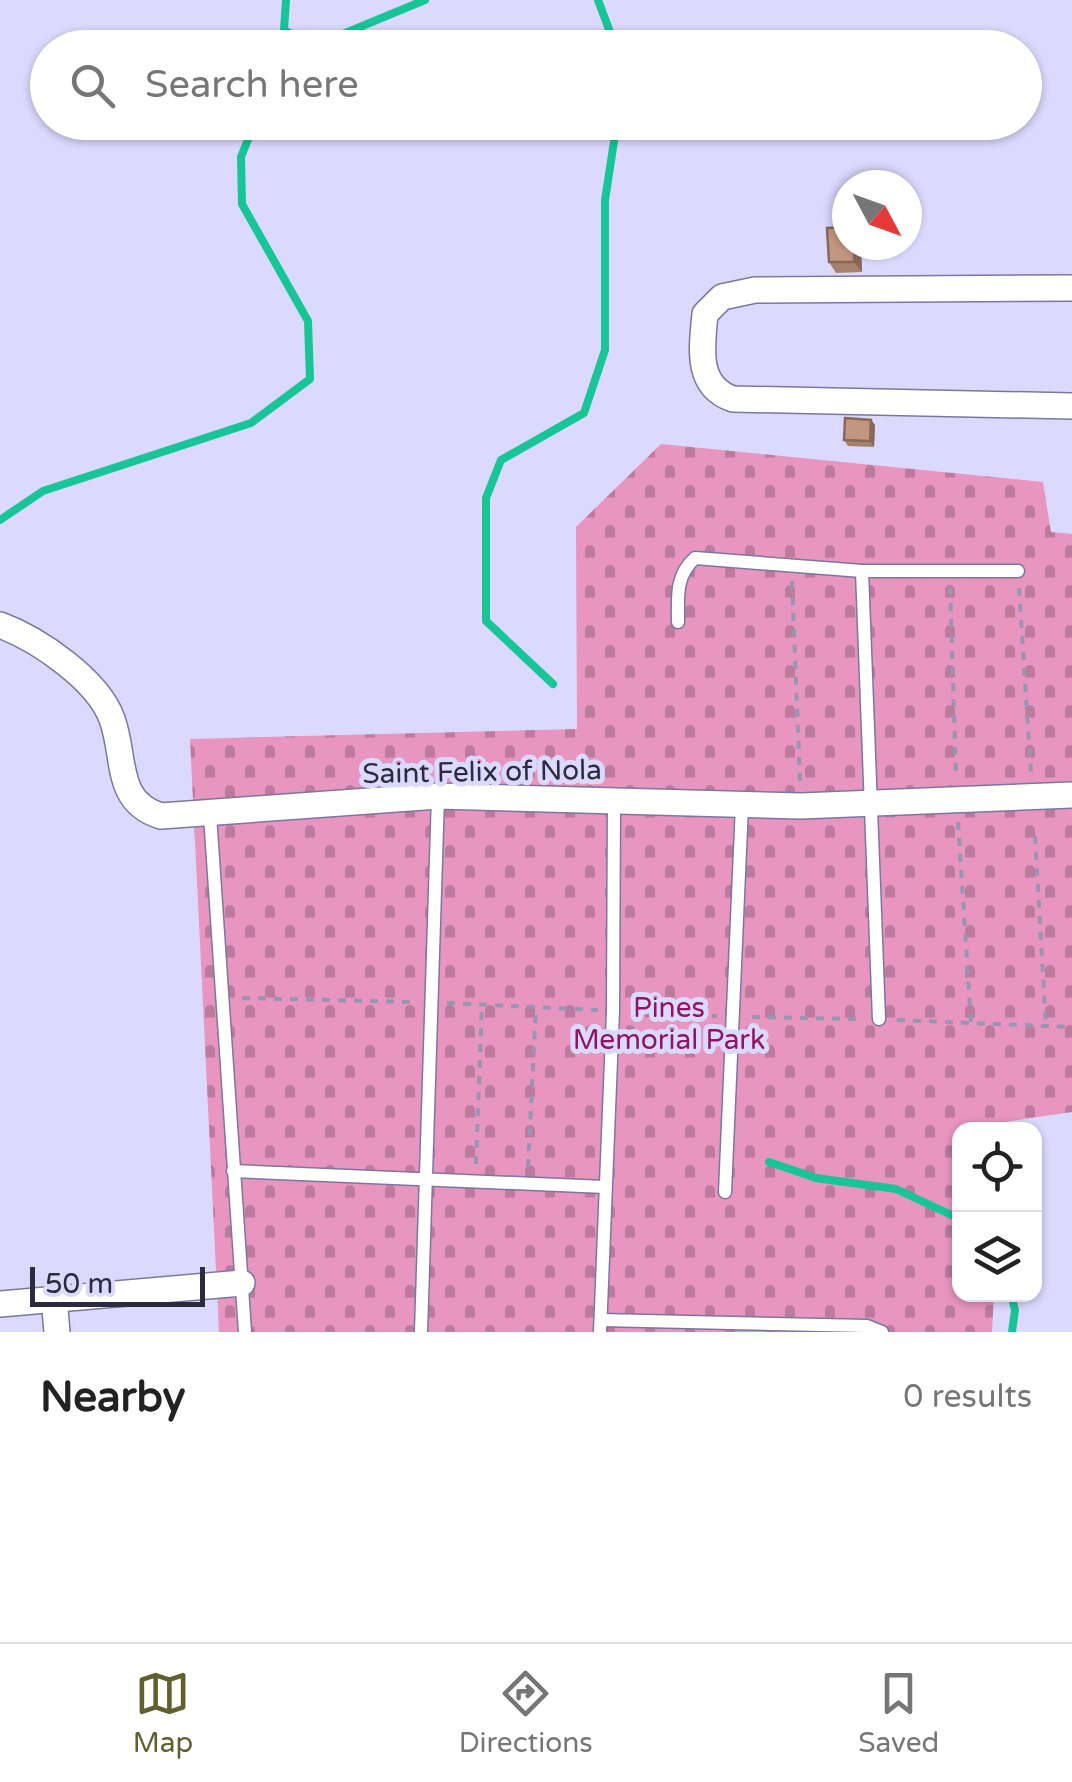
<!DOCTYPE html>
<html lang="en">
<head>
<meta charset="utf-8">
<style>
  body { margin:0; font-family:"Varela Round",sans-serif; background:#f6f6f6; color:#222 }
  .controls { position:absolute; right:30px; bottom:30px; display:grid; overflow:hidden; border-radius:20px; box-shadow:0 2px 8px #0004 }
  .controls button { width:90px; height:90px; display:grid; place-items:center; padding:0; border:0; border-bottom:2px solid #e0e0e0; background:#fff; color:#222; font:50px sans-serif }
  .compass { position:absolute; left:832px; top:170px; width:90px; height:90px; border-radius:50%; background:#fff; box-shadow:0 2px 8px #0004; rotate:131deg }
  .scale { position:absolute; left:30px; bottom:25px; width:175px; box-sizing:border-box; padding-left:10px; border:5px solid #2c2a3c; border-top:0; font-size:28px; line-height:35px; white-space:nowrap; color:#2c2a3c; -webkit-text-stroke:8px #dcd9fe; paint-order:stroke }
  .list { margin:0; padding:0; list-style:none }
  h2 { display:flex; justify-content:space-between; align-items:center; height:130px; margin:0; padding:0 40px; font-size:42px }
  h2 small { font-size:32px; font-weight:400; color:#767676 }
  .icon { flex:none; width:55px; height:55px; fill:none; stroke:currentColor; stroke-width:2; stroke-linecap:round; stroke-linejoin:round }
  .map { position:relative; flex:none; width:1072px; height:1332px; overflow:hidden }
  .search { position:absolute; background:#fff; box-shadow:0 2px 8px #0004; left:30px; right:30px; top:30px; height:110px; display:flex; align-items:center; gap:25px; box-sizing:border-box; padding:0 35px; border-radius:55px; color:#767676; font-size:38px }
  .sheet { height:310px; background:#fff }
  nav { display:flex; justify-content:space-around; align-items:center; box-sizing:border-box; height:140px; border-top:2px solid #e0e0e0; background:#fff; font-size:28px; color:#767676 }
  nav a { display:grid; justify-items:center; gap:5px }
  nav .on { color:#60602d }
  .map>svg:first-child { display:block }
  .cemetery { fill:url(#cemetery-stones) }
  .lines { fill:none; stroke-linecap:round; stroke-linejoin:round }
  .stream { stroke:#17c597; stroke-width:8 }
  .lane-casing { stroke:#7b77a0; stroke-width:15 }
  .street-casing { stroke:#7b77a0; stroke-width:28 }
  .path { stroke:#9895b3; stroke-width:4; stroke-dasharray:8 8; stroke-linecap:butt }
  .lane { stroke:#fff; stroke-width:12 }
  .street { stroke:#fff; stroke-width:25 }
  .wall { fill:#a8816d }
  .shaded-wall { fill:#886959 }
  .building { fill:#c3967f; stroke:#886959; stroke-width:2.5 }
  .labels { text-anchor:middle; stroke-width:10; stroke-linejoin:round; paint-order:stroke }
  .street-label { font-size:28px; fill:#2c2a3c; stroke:#dcd9fe }
  .park-label { font-size:28px; fill:#921364; stroke:#dcd9fe }
</style>
</head>
<body>
<div class="map">
<svg width="1072" height="1332" viewBox="0 0 1072 1332">
  <defs>
    <pattern id="cemetery-stones" width="16" height="16" patternUnits="userSpaceOnUse" patternTransform="scale(2.5)"><rect width="16" height="16" fill="#e895bf"/><path d="M2 7V4a2 2 0 0 1 4 0v3zM10 15v-3a2 2 0 0 1 4 0v3z" fill="#bc7a9c"/></pattern>
  </defs>
  <rect width="100%" height="100%" fill="#dcd9fe"/>
  <!-- cemetery -->
  <polygon class="cemetery" points="661,444 1043,482 1051,532 1072,534 1072,1112 1005,1122 1004,1129 960,1130 960,1294 994,1295 992,1332 219,1332 190,739 577,729 576,527"/>
  <g class="lines">
    <!-- stream -->
    <g class="stream">
      <polyline points="286,0 284,30 311,44"/>
      <polyline points="598,0 616,48"/>
      <polyline points="309,48 425,0"/>
      <polyline points="0,520 43,491 251,423 310,379 308,321 242,204 241,157 255,122"/>
      <polyline points="553,684 486,621 486,498 501,460 584,413 605,350 605,200 617,122"/>
      <polyline points="769,1162 816,1178 896,1189 960,1219"/>
      <polyline points="1011,1294 1015,1310 1012,1332"/>
    </g>
    <defs>
      <g id="lane">
        <polyline points="862,571 879,1019"/>
        <path d="M 678,622 C 678,597 675,576 695,558 L 862,571 L 1018,571"/>
        <polyline points="210,815 245,1332"/>
        <polyline points="233,1171 605,1187"/>
        <polyline points="725,1192 742,805"/>
        <polyline points="601,1320 867,1326 882,1332"/>
        <polyline points="421,1332 438,796"/>
        <polyline points="600,1332 613,1011 614,800"/>
      </g>
      <g id="street">
        <path d="M 1072,288 L 755,290 L 722,297 L 705,314 C 702,347 695,386 733,399 L 1072,406"/>
        <path d="M 0,625 C 38,639 98,680 112,719 C 126,757 114,802 161,816 L 438,796 L 801,806 L 1072,795"/>
        <polyline points="54,1298 57,1332"/>
        <polyline points="0,1304 242,1283"/>
      </g>
    </defs>
    <!-- lane casing -->
    <use href="#lane" class="lane-casing"/>
    <!-- street casing -->
    <use href="#street" class="street-casing"/>
    <!-- path -->
    <g class="path">
      <polyline points="792,581 800,781"/>
      <polyline points="950,587 956,777"/>
      <polyline points="1019,588 1031,773"/>
      <polyline points="958,822 971,1022"/>
      <polyline points="1035,836 1046,1026"/>
      <polyline points="242,998 413,1002"/>
      <polyline points="447,1003 598,1010"/>
      <polyline points="632,1012 717,1016"/>
      <polyline points="752,1017 862,1019"/>
      <polyline points="897,1020 1072,1027"/>
      <polyline points="476,1164 482,1004"/>
      <polyline points="528,1167 536,1007"/>
    </g>
    <!-- lane -->
    <use href="#lane" class="lane"/>
    <!-- street -->
    <use href="#street" class="street"/>
  </g>
  <!-- wall -->
  <g class="wall">
    <polygon points="847,245 861,245 862,272 836,273 829,262"/>
    <polygon points="871,420 875,425 874,447 848,446 844,440"/>
  </g>
  <!-- shaded-wall -->
  <g class="shaded-wall">
    <polygon points="854,245 861,245 862,272 854,262"/>
    <polygon points="871,420 875,425 874,447 870,441"/>
  </g>
  <!-- building -->
  <g class="building">
    <polygon points="847,227 847,245 854,245 854,262 829,262 827,228"/>
    <polygon points="845,418 871,420 870,441 844,440"/>
  </g>
  <g class="labels">
    <!-- street labels -->
    <g class="street-label">
      <text transform="translate(482 771) rotate(-1)" y="10">Saint Felix of Nola</text>
    </g>
    <!-- park labels -->
    <g class="park-label">
      <text x="669" y="1017">Pines<tspan x="669" dy="32">Memorial Park</tspan></text>
    </g>
  </g>
</svg>
<div class="controls">
<button><svg class="icon" aria-label="locate" viewBox="0 0 24 24"><circle cx="12" cy="12" r="6"/><path d="M12 2v4M12 18v4M2 12h4M18 12h4"/></svg></button>
<button><svg class="icon" aria-label="layers" viewBox="0 0 24 24"><path d="M12 4l9 5-9 5-9-5zM3 14l9 5 9-5"/></svg></button>
</div>
<svg class="compass" viewBox="-18 -18 36 36"><path d="M0-13l5 13h-10z" fill="#e53935"/><path d="M0 13l5-13h-10z" fill="#767676"/></svg>
<div class="scale">50 m</div>
<div class="search"><svg class="icon" aria-label="search" viewBox="0 0 24 24"><circle cx="10" cy="10" r="6"/><path d="M15 15l6 6"/></svg>Search here</div>
</div>
<section class="sheet">
<h2>Nearby<small>0 results</small></h2>
<ul class="list">
</ul>
</section>
<nav>
<a class="on"><svg class="icon" aria-label="map" viewBox="0 0 24 24"><path d="M3 6l6-2 6 2 6-2v14l-6 2-6-2-6 2zM9 4v14M15 6v14"/></svg>Map</a>
<a><svg class="icon" aria-label="directions" viewBox="0 0 24 24"><path d="M12 3l9 9-9 9-9-9zM9 14v-3h6M13 9l2 2-2 2"/></svg>Directions</a>
<a><svg class="icon" aria-label="saved" viewBox="0 0 24 24"><path d="M7 4h10v16l-5-4-5 4z"/></svg>Saved</a>
</nav>
</body>
</html>
